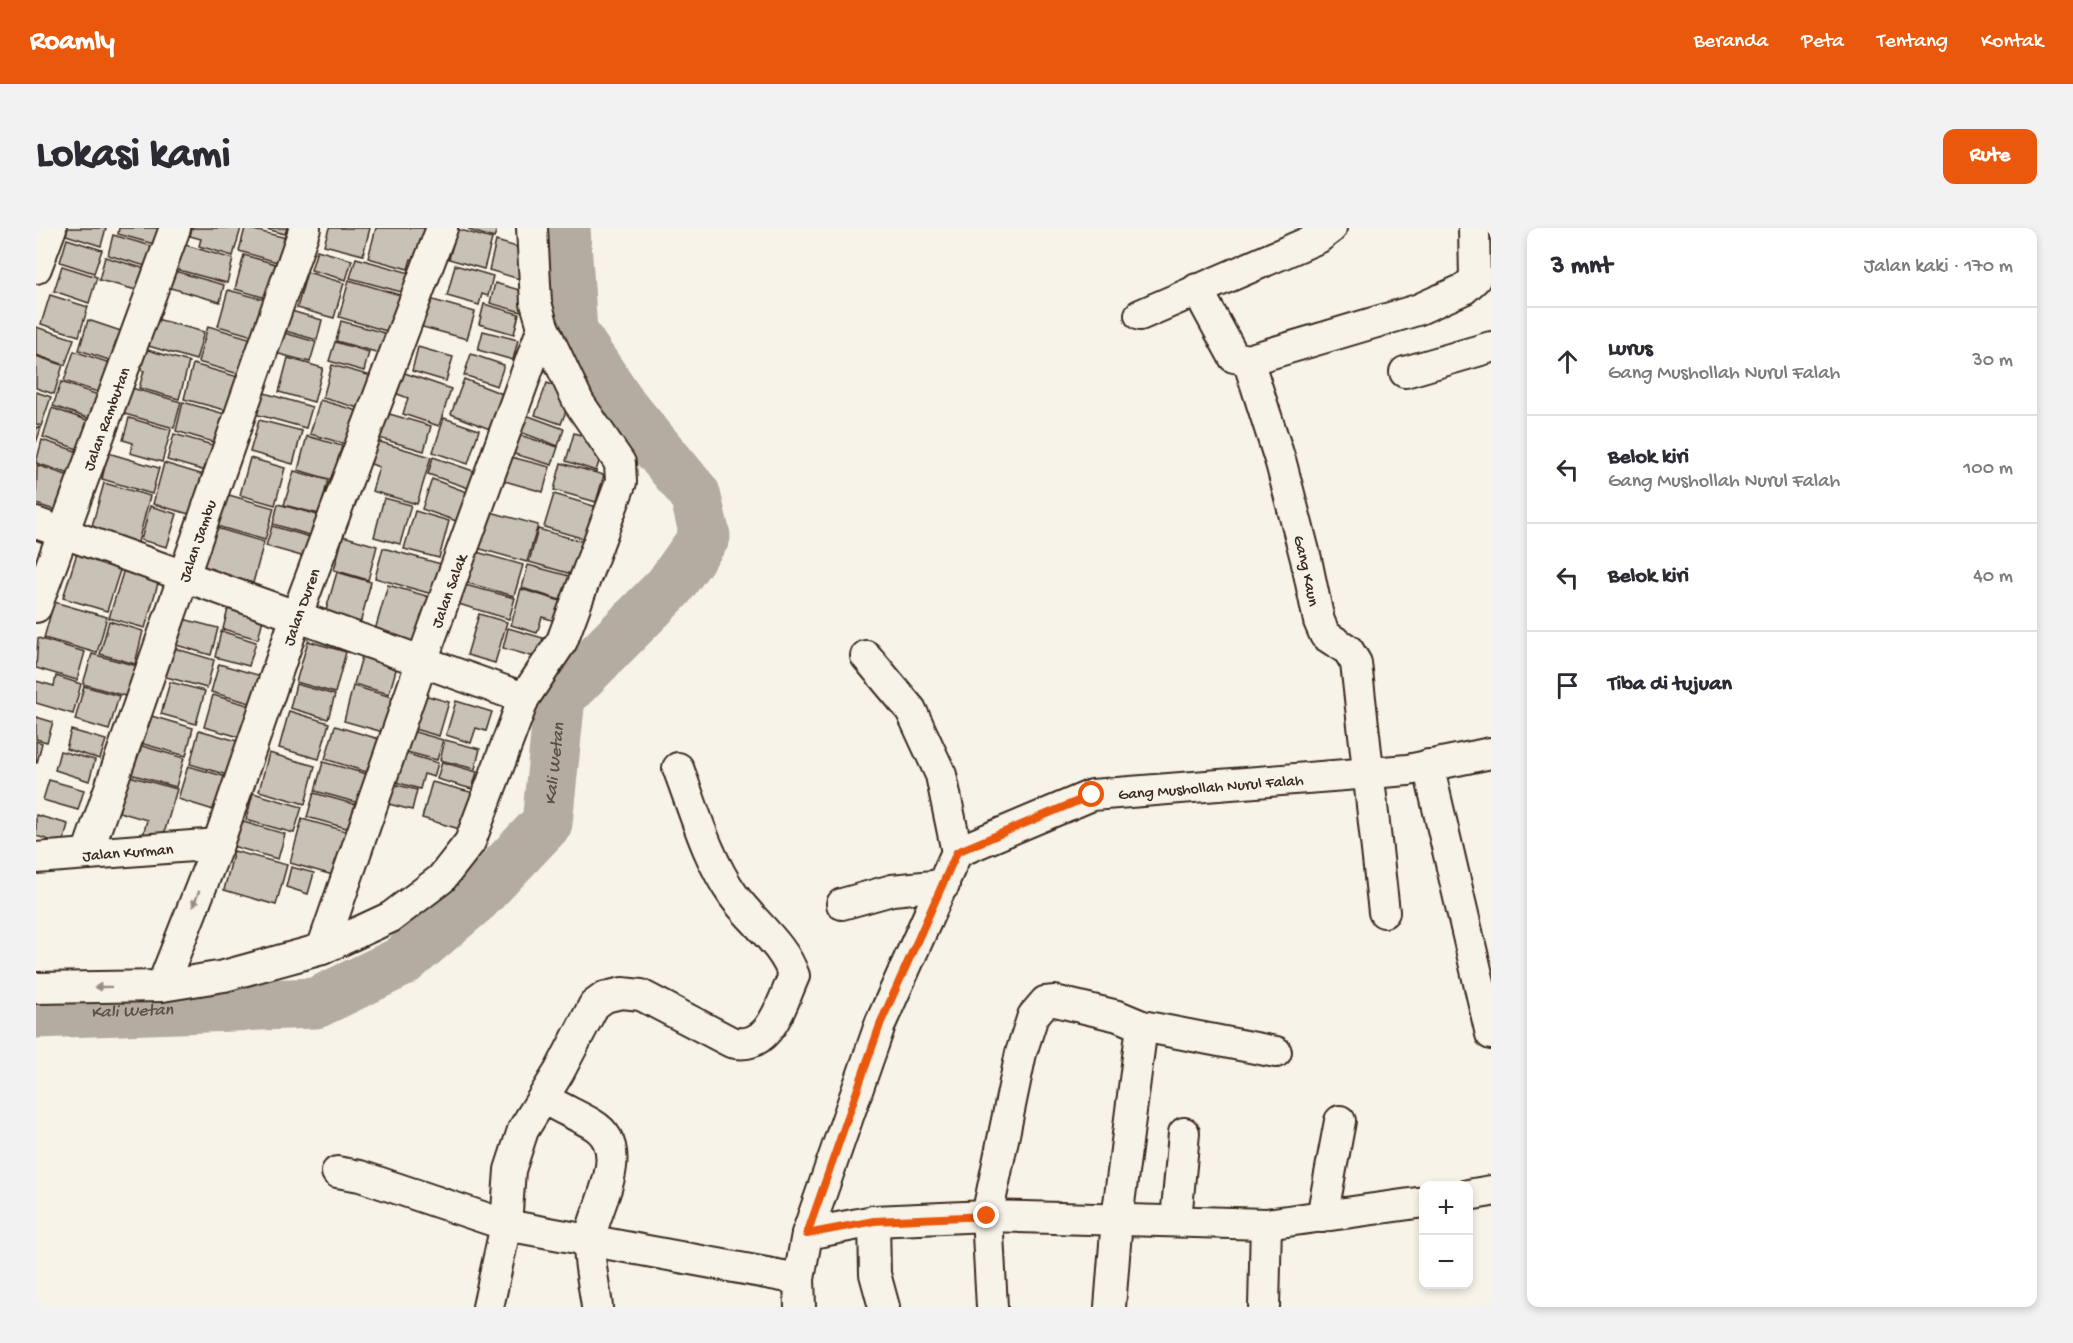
<!DOCTYPE html>
<html lang="id">
<head>
<meta charset="utf-8">
<style>
  body { margin:0; font-family:"Gochi Hand",sans-serif; background:#f2f2f3; color:#2b2b33 }
  .controls { position:absolute; right:18px; bottom:18px; display:grid; overflow:hidden; border-radius:12px; box-shadow:0 3px 9px #0003 }
  .controls button { width:54px; height:54px; display:grid; place-items:center; padding:0; border:0; border-bottom:2px solid #e1e1e2; background:#fff; color:#2b2b33; font:30px sans-serif }
  .stop { position:absolute; width:18px; height:18px; margin:-14px; border:4px solid #ea580c; border-radius:50%; background:#fff }
  .stop.end { background:#ea580c; border-color:#fff; box-shadow:0 2px 6px #0008 }
  .list { margin:0; padding:0; list-style:none }
  h2 { display:flex; justify-content:space-between; align-items:center; height:78px; margin:0; padding:0 24px; font-size:26px }
  h2 small { font-size:20px; font-weight:400; color:#7c7c81 }
  .list li { display:grid; grid-template-columns:39px 1fr auto; gap:18px; align-items:center; box-sizing:border-box; height:108px; padding:0 24px; border-top:2px solid #e1e1e2 }
  .list b { display:block; font-size:22px; white-space:nowrap }
  .list p { margin:0; font-size:20px; white-space:nowrap; color:#7c7c81 }
  .list em { font-size:20px; font-style:normal; color:#7c7c81 }
  .icon { flex:none; width:33px; height:33px; fill:none; stroke:currentColor; stroke-width:2; stroke-linecap:round; stroke-linejoin:round }
  .map { position:relative; flex:none; width:1455px; height:1079px; overflow:hidden; border-radius:12px }
  header { display:flex; align-items:center; gap:36px; box-sizing:border-box; height:84px; padding:0 30px; background:#ea580c; color:#fff }
  header strong { font-size:28px }
  nav { display:flex; gap:33px; margin-inline-start:auto; font-size:21px }
  .intro { display:flex; align-items:center; justify-content:space-between; box-sizing:border-box; height:144px; padding:0 36px }
  h1 { margin:0; font-size:42px }
  .button { padding:15px 27px; border-radius:12px; background:#ea580c; color:#fff; font-size:21px; font-weight:700 }
  main { display:flex; gap:36px; padding:0 36px }
  aside { flex:1; background:#fff; border-radius:12px; box-shadow:0 3px 9px #0003 }
  .map>svg:first-child { display:block }
  .lines { fill:none; stroke-linecap:round; stroke-linejoin:round }
  .river { stroke:#b4aca0; stroke-width:51 }
  .building { fill:#c8c1b6; stroke:#3b2a1e; stroke-width:1.5 }
  .street-casing { stroke:#3b2a1e; stroke-width:34 }
  .street { stroke:#f7f3e8; stroke-width:30 }
  .oneway { fill:#998e83 }
  .route { stroke:#ea580c; stroke-width:8 }
  .labels { text-anchor:middle; stroke-width:5; stroke-linejoin:round; paint-order:stroke }
  .street-label { font-size:16px; fill:#3b2a1e; stroke:#f7f3e8 }
  .water-label { font-size:18px; font-style:italic; fill:#5f5145; stroke:#f7f3e8 }
</style>
</head>
<body>
<header>
<strong>Roamly</strong>
<nav><a>Beranda</a><a>Peta</a><a>Tentang</a><a>Kontak</a></nav>
</header>
<div class="intro"><h1>Lokasi kami</h1><a class="button">Rute</a></div>
<main>
<div class="map">
<svg width="1455" height="1079" viewBox="0 0 1455 1079">
  <rect width="100%" height="100%" fill="#f7f3e8"/>
  <filter id="ink" filterUnits="userSpaceOnUse"><feTurbulence type="fractalNoise" baseFrequency=".0167" numOctaves="2"/><feDisplacementMap in="SourceGraphic" scale="12" xChannelSelector="R" yChannelSelector="G"/><feConvolveMatrix kernelMatrix="1 2 1 2 8 2 1 2 1" color-interpolation-filters="sRGB"/></filter>
  <g filter="url(#ink)">
    <g class="lines">
      <!-- river -->
      <path class="river" id="s1" d="M 0,785 L 280,775 L 365,734 L 441,669 L 511,595 L 524,469 L 633,359 L 669,308 L 659,266 L 587,179 L 536,104 L 529,0"/>
    </g>
    <!-- building -->
    <g class="building">
      <polygon points="32,0 70,0 65,18 30,7"/>
      <polygon points="83,0 130,0 125,18 82,6"/>
      <polygon points="156,0 205,0 197,28 163,18 165,11 154,8"/>
      <polygon points="209,0 255,11 248,36 203,23"/>
      <polygon points="227,0 251,0 249,6"/>
      <polygon points="293,0 334,0 327,27 288,17"/>
      <polygon points="340,0 398,0 388,35 375,31 372,41 332,30"/>
      <polygon points="433,0 461,0 458,10 433,2"/>
      <polygon points="421,1 456,11 448,41 413,31"/>
      <polygon points="77,7 119,19 113,39 72,27"/>
      <polygon points="31,11 66,22 58,45 24,34"/>
      <polygon points="460,13 495,23 487,52 453,42"/>
      <polygon points="146,16 197,31 191,55 139,41"/>
      <polygon points="281,22 316,32 310,52 275,42"/>
      <polygon points="208,27 243,37 234,71 199,61"/>
      <polygon points="69,29 110,41 104,63 63,52"/>
      <polygon points="320,30 374,45 369,65 314,50"/>
      <polygon points="419,37 457,48 452,68 446,66 443,77 411,68"/>
      <polygon points="26,38 61,49 53,75 18,63"/>
      <polygon points="135,42 188,57 184,74 131,59"/>
      <polygon points="271,44 308,55 298,90 261,80"/>
      <polygon points="313,52 364,67 354,104 303,89"/>
      <polygon points="459,55 494,65 489,85 454,75"/>
      <polygon points="192,62 234,73 224,110 182,98"/>
      <polygon points="14,67 52,79 43,108 5,96"/>
      <polygon points="390,70 439,84 431,111 383,98"/>
      <polygon points="448,76 483,86 478,106 443,96"/>
      <polygon points="252,82 286,92 281,112 246,102"/>
      <polygon points="117,90 168,104 160,132 109,117"/>
      <polygon points="52,92 88,104 79,134 43,122"/>
      <polygon points="305,93 352,106 347,126 300,113"/>
      <polygon points="172,98 223,113 213,149 162,134"/>
      <polygon points="0,99 38,111 29,137 0,127"/>
      <polygon points="447,103 482,112 477,132 442,122"/>
      <polygon points="245,104 280,114 274,134 239,125"/>
      <polygon points="299,114 333,124 328,143 293,133"/>
      <polygon points="382,119 417,129 410,153 376,143"/>
      <polygon points="105,120 153,134 143,171 103,160 108,143 99,140"/>
      <polygon points="38,123 77,136 68,166 28,153"/>
      <polygon points="435,126 468,137 461,158 428,147"/>
      <polygon points="0,128 27,137 18,166 0,160"/>
      <polygon points="252,130 287,140 278,174 243,164"/>
      <polygon points="157,136 209,151 200,185 148,171"/>
      <polygon points="296,137 339,149 330,182 287,170"/>
      <polygon points="363,143 415,161 403,198 367,186 372,170 356,164"/>
      <polygon points="428,151 477,170 464,205 415,186"/>
      <polygon points="25,154 68,169 60,193 17,178"/>
      <polygon points="511,155 537,165 525,196 499,187"/>
      <polygon points="92,159 145,174 138,200 85,185"/>
      <polygon points="0,164 15,169 5,198 0,196"/>
      <polygon points="225,164 276,179 270,200 219,186"/>
      <polygon points="284,172 322,183 313,217 274,206"/>
      <polygon points="147,174 189,186 181,215 140,203"/>
      <polygon points="16,180 59,195 50,224 7,209"/>
      <polygon points="350,185 395,198 388,223 343,210"/>
      <polygon points="490,187 528,201 522,218 484,204"/>
      <polygon points="93,190 135,202 126,234 94,225 97,215 87,212"/>
      <polygon points="408,190 443,202 432,236 397,224"/>
      <polygon points="223,192 266,203 257,236 214,224"/>
      <polygon points="0,199 5,200 0,215"/>
      <polygon points="538,205 569,215 560,243 530,233"/>
      <polygon points="138,206 180,218 173,244 131,232"/>
      <polygon points="480,206 522,219 516,237 475,225"/>
      <polygon points="271,208 306,218 296,252 262,242"/>
      <polygon points="6,212 46,225 40,248 0,235"/>
      <polygon points="341,213 395,229 381,276 336,263 343,239 335,236"/>
      <polygon points="72,225 123,240 116,266 66,251"/>
      <polygon points="471,228 514,239 507,264 465,252"/>
      <polygon points="397,229 446,246 441,263 392,246"/>
      <polygon points="214,230 249,240 239,277 204,267"/>
      <polygon points="128,235 168,247 157,287 117,276"/>
      <polygon points="525,235 568,247 560,274 518,262"/>
      <polygon points="1,237 36,249 25,284 0,276"/>
      <polygon points="258,243 292,252 283,286 248,277"/>
      <polygon points="396,251 436,266 426,295 386,281"/>
      <polygon points="68,255 114,268 101,318 54,305"/>
      <polygon points="186,265 238,280 229,312 177,297"/>
      <polygon points="518,266 561,279 552,312 508,299"/>
      <polygon points="348,270 375,277 364,316 338,309"/>
      <polygon points="242,276 289,289 283,310 237,296"/>
      <polygon points="114,278 141,286 131,319 105,312"/>
      <polygon points="379,283 413,293 403,330 368,321"/>
      <polygon points="451,283 502,297 491,334 441,320"/>
      <polygon points="236,298 281,311 276,331 230,318"/>
      <polygon points="177,299 228,314 217,355 166,340"/>
      <polygon points="502,301 548,314 539,347 493,334"/>
      <polygon points="307,308 341,318 332,352 298,342"/>
      <polygon points="347,320 405,336 396,366 339,350"/>
      <polygon points="42,322 86,336 71,383 27,370"/>
      <polygon points="437,323 487,337 478,368 428,354"/>
      <polygon points="492,337 537,349 530,374 486,360"/>
      <polygon points="88,341 123,352 109,400 73,390"/>
      <polygon points="301,344 335,354 323,400 288,389"/>
      <polygon points="425,356 479,370 473,391 419,375"/>
      <polygon points="352,357 394,369 380,421 337,409"/>
      <polygon points="485,361 531,375 526,395 506,389 501,405 475,397"/>
      <polygon points="18,374 71,389 61,425 8,410"/>
      <polygon points="192,381 227,391 222,411 187,401"/>
      <polygon points="443,386 471,394 459,435 431,427"/>
      <polygon points="147,391 182,400 175,427 140,417"/>
      <polygon points="73,393 107,403 99,436 64,426"/>
      <polygon points="472,400 507,410 502,430 467,420"/>
      <polygon points="185,403 220,414 213,438 179,429"/>
      <polygon points="2,410 49,424 41,452 0,440"/>
      <polygon points="272,413 310,424 299,465 260,454"/>
      <polygon points="131,418 178,432 171,460 123,447"/>
      <polygon points="327,425 362,435 353,466 318,456"/>
      <polygon points="56,426 105,439 96,470 47,456"/>
      <polygon points="183,436 229,449 221,477 175,464"/>
      <polygon points="20,448 45,456 37,486 0,475 0,453 18,458"/>
      <polygon points="134,454 169,463 160,496 125,486"/>
      <polygon points="260,456 299,467 292,491 254,480"/>
      <polygon points="48,458 83,468 73,502 39,492"/>
      <polygon points="317,458 363,471 354,506 308,493"/>
      <polygon points="381,465 413,474 403,508 371,499"/>
      <polygon points="177,467 215,478 207,510 168,499"/>
      <polygon points="420,473 456,484 450,503 440,500 435,515 410,507"/>
      <polygon points="253,483 293,495 283,531 243,520"/>
      <polygon points="112,487 157,500 150,528 104,515"/>
      <polygon points="0,489 17,494 11,514 0,511"/>
      <polygon points="299,498 350,513 340,547 289,531"/>
      <polygon points="35,502 70,512 64,531 30,521"/>
      <polygon points="163,502 208,515 198,549 154,536"/>
      <polygon points="372,502 407,512 401,532 367,523"/>
      <polygon points="409,512 444,521 439,541 404,532"/>
      <polygon points="0,513 6,515 1,535 0,535"/>
      <polygon points="99,516 148,530 140,559 91,545"/>
      <polygon points="24,523 59,532 53,553 19,542"/>
      <polygon points="364,524 402,535 398,549 388,546 384,561 356,553"/>
      <polygon points="233,525 279,538 269,576 223,563"/>
      <polygon points="287,534 338,548 330,577 279,563"/>
      <polygon points="406,534 441,544 436,561 401,551"/>
      <polygon points="152,538 194,550 184,584 142,571"/>
      <polygon points="93,548 141,561 125,616 106,611 111,592 83,584"/>
      <polygon points="13,552 48,562 42,582 7,572"/>
      <polygon points="346,553 381,562 376,582 341,573"/>
      <polygon points="396,554 438,565 427,602 386,590"/>
      <polygon points="217,565 266,579 258,605 210,592"/>
      <polygon points="278,565 321,577 314,601 271,589"/>
      <polygon points="0,587 32,596 27,616 0,608"/>
      <polygon points="266,591 310,603 297,647 254,635"/>
      <polygon points="204,593 249,606 242,631 196,618"/>
      <polygon points="198,623 251,637 240,677 188,662"/>
      <polygon points="255,639 278,645 272,666 250,659"/>
    </g>
    <g class="lines">
      <defs>
        <g id="street">
          <polyline points="0,40 15,0"/>
          <polyline points="1161,61 1198,129 1212,132 1381,82 1428,61 1439,51 1438,0"/>
          <polyline points="1104,87 1282,10 1295,0"/>
          <path id="s2" d="M 1212,132 L 1245,235 L 1270,331 L 1283,393 L 1289,407 L 1312,422 L 1320,435 L 1348,684"/>
          <polyline points="1369,144 1455,119"/>
          <polyline points="0,295 488,470"/>
          <path id="s3" d="M 0,379 L 139,0"/>
          <polyline points="830,428 875,482 905,547 921,624"/>
          <polyline points="1392,537 1455,806"/>
          <path id="s4" d="M 51,626 L 269,0"/>
          <path id="s5" d="M 0,630 L 182,616"/>
          <polyline points="806,676 856,662 908,657"/>
          <path id="s6" d="M 286,721 L 386,433 L 507,99"/>
          <path id="s7" d="M 126,758 L 182,616 L 260,389 L 406,0"/>
          <polyline points="0,760 126,758 188,748 286,721 355,689 405,651 434,614 488,470 526,413 585,254 584,235 543,175 507,99 500,75 496,0"/>
          <path d="M 508,870 C 523,880 541,887 556,896 C 598,921 560,976 554,1010 C 551,1028 559,1060 561,1079"/>
          <polyline points="301,944 324,948 470,997 763,1051"/>
          <polyline points="1432,967 1455,963"/>
          <polyline points="1286,989 1304,893"/>
          <polyline points="1140,992 1148,905"/>
          <polyline points="838,993 839,1046 848,1079"/>
          <polyline points="771,1006 838,993 951,988 1230,996 1388,974"/>
          <path d="M 452,1079 L 470,997 L 474,942 L 487,902 L 523,844 L 558,777 L 569,769 L 586,765 L 605,767 L 695,814 C 734,824 745,776 758,748 C 747,715 717,695 697,667 C 671,630 658,582 642,540"/>
          <path id="s8" d="M 764,1079 L 763,1051 L 771,1006 L 845,794 L 921,624 L 1056,567 L 1372,542 L 1455,525"/>
          <polyline points="956,1079 951,988 985,825 997,788 1009,774 1019,773 1082,788 1106,798 1240,824"/>
          <polyline points="1074,1079 1081,991 1106,798"/>
          <polyline points="1228,1079 1230,996"/>
        </g>
      </defs>
      <!-- street casing -->
      <use href="#street" class="street-casing"/>
      <!-- street -->
      <use href="#street" class="street"/>
    </g>
    <!-- one-way arrows -->
    <defs><path id="oneway-solid" d="M-6-.8H1V-3.2L6.5 0L1 3.2V.8H-6Z" transform="scale(1.5)"/></defs>
    <g class="oneway">
      <use href="#oneway-solid" transform="translate(160 671) rotate(112)"/>
      <use href="#oneway-solid" transform="translate(67 759) rotate(179)"/>
    </g>
  </g>
  <g class="lines" filter="url(#ink)">
    <!-- route -->
    <polyline class="route" points="951,988 838,993 771,1006 845,794 921,624 1056,567"/>
  </g>
  <g class="labels">
    <!-- street labels -->
    <g class="street-label">
      <text dy="6" stroke="none"><textPath href="#s3" startOffset="201">Jalan Rambutan</textPath></text>
      <text dy="6" stroke="none"><textPath href="#s4" startOffset="332">Jalan Jambu</textPath></text>
      <text dy="6" stroke="none"><textPath href="#s2" startOffset="219">Gang Kaun</textPath></text>
      <text dy="6" stroke="none"><textPath href="#s6" startOffset="380">Jalan Salak</textPath></text>
      <text dy="6" stroke="none"><textPath href="#s7" startOffset="404">Jalan Duren</textPath></text>
      <text dy="6" stroke="none"><textPath href="#s8" startOffset="750">Gang Mushollah Nurul Falah</textPath></text>
      <text dy="6" stroke="none"><textPath href="#s5" startOffset="92">Jalan Kurman</textPath></text>
    </g>
    <!-- water labels -->
    <g class="water-label">
      <text dy="6" stroke="none"><textPath href="#s1" startOffset="636">Kali Wetan</textPath></text>
      <text dy="6" stroke="none"><textPath href="#s1" startOffset="96">Kali Wetan</textPath></text>
    </g>
  </g>
</svg>
<div class="controls">
<button>+</button>
<button>−</button>
</div>
<div class="stop" style="left:1056px;top:567px"></div>
<div class="stop end" style="left:951px;top:988px"></div>
</div>
<aside>
<h2>3 mnt<small>Jalan kaki · 170 m</small></h2>
<ul class="list">
<li><svg class="icon" aria-label="ahead" viewBox="0 0 24 24"><path d="M12 20V5M6 11l6-6 6 6"/></svg><div><b>Lurus</b><p>Gang Mushollah Nurul Falah</p></div><em>30 m</em></li>
<li><svg class="icon" aria-label="left" viewBox="0 0 24 24"><path d="M17 20v-9H6M10 6l-5 5 5 5"/></svg><div><b>Belok kiri</b><p>Gang Mushollah Nurul Falah</p></div><em>100 m</em></li>
<li><svg class="icon" aria-label="left" viewBox="0 0 24 24"><path d="M17 20v-9H6M10 6l-5 5 5 5"/></svg><div><b>Belok kiri</b></div><em>40 m</em></li>
<li><svg class="icon" aria-label="arrive" viewBox="0 0 24 24"><path d="M6 21V4h12l-3 4 3 4H6"/></svg><div><b>Tiba di tujuan</b></div></li>
</ul>
</aside>
</main>
</body>
</html>
